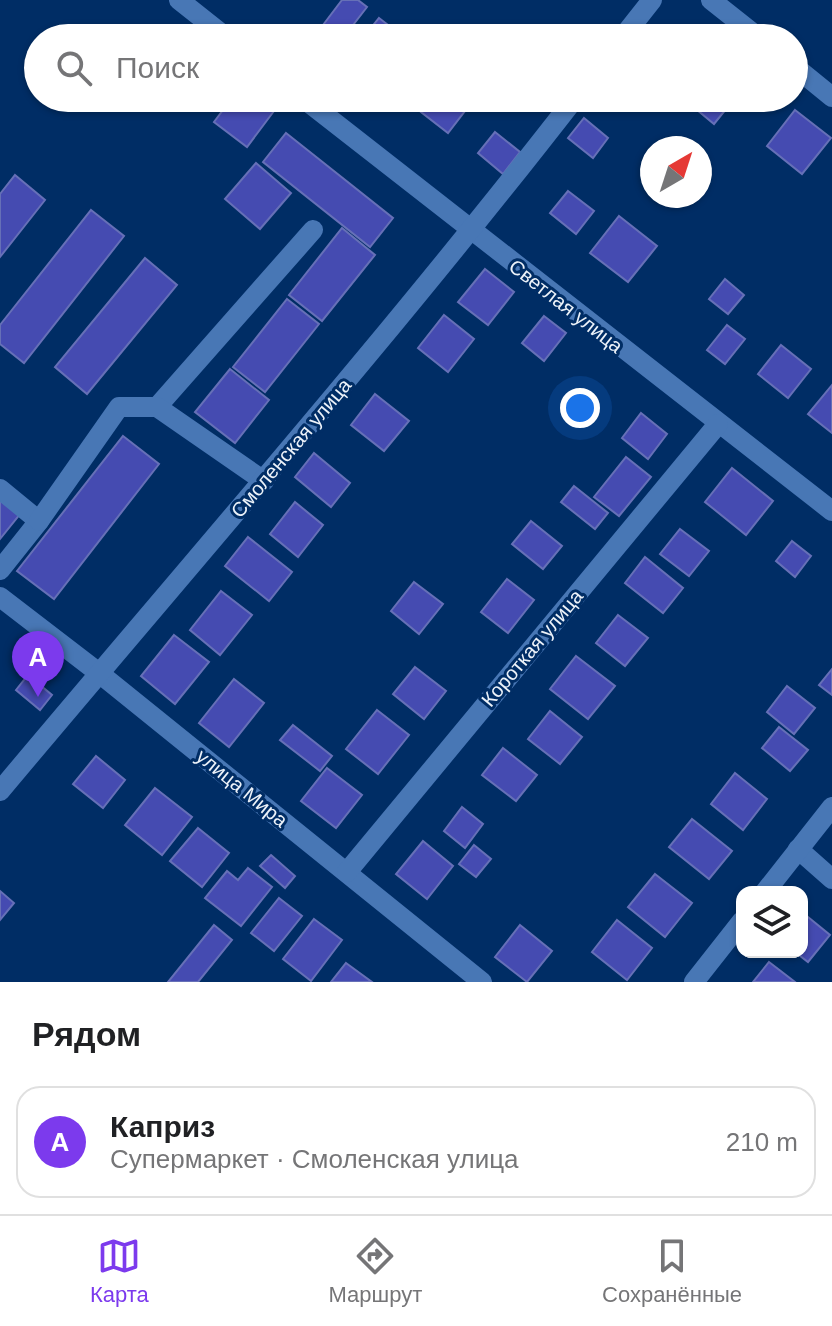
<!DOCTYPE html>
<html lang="ru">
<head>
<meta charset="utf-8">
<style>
  body { margin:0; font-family:Helvetica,sans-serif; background:#f6f6f6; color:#202124 }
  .controls { position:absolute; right:24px; bottom:24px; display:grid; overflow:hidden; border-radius:16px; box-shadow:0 2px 6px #0004 }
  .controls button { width:72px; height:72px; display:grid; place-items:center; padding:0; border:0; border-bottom:2px solid #e0e0e0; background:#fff; color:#202124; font:40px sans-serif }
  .compass { position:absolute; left:640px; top:136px; width:72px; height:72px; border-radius:50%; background:#fff; box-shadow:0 2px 6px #0004; rotate:39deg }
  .you { position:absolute; left:580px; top:408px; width:28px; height:28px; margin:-20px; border:6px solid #fff; border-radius:50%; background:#1a73e8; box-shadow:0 0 0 12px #1a73e833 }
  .badge { display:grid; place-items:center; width:52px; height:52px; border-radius:50%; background:#7c3aed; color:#fff; font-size:26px; font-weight:700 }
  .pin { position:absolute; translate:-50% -66px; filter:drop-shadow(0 2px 4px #0008) }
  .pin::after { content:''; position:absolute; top:42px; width:28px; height:24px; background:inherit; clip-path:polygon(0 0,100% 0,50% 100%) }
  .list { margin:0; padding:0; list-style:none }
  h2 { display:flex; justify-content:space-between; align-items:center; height:104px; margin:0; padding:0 32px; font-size:34px }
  h2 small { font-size:26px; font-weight:400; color:#757577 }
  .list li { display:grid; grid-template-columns:52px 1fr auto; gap:24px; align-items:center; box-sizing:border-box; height:112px; margin:0 16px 16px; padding:0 16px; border:2px solid #e0e0e0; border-radius:24px }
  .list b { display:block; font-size:30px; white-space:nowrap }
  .list p { margin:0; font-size:26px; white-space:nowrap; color:#757577 }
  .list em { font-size:26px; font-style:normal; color:#757577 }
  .icon { flex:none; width:44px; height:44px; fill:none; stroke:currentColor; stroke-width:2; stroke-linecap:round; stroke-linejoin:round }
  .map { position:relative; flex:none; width:832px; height:982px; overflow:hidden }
  .search { position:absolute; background:#fff; box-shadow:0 2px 6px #0004; left:24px; right:24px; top:24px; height:88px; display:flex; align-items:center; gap:20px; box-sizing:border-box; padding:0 28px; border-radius:44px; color:#757577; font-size:30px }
  .sheet { height:232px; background:#fff }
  nav { display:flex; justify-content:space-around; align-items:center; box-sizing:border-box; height:112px; border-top:2px solid #e0e0e0; background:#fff; font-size:22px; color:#757577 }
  nav a { display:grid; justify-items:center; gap:4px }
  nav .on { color:#7c3aed }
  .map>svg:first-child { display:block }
  .building { fill:#454bb1; stroke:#6670b7; stroke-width:2 }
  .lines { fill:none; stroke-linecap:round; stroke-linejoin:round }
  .minor { stroke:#4877b5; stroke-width:20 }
  .labels { text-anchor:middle; stroke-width:6; stroke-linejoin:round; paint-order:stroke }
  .street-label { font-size:20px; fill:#ecf2f9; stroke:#002d65 }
</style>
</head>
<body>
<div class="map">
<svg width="832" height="982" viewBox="0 0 832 982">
  <rect width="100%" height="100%" fill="#002d65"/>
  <!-- building -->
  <g class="building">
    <polygon points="342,0 358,0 367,7 343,38 339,38 323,25"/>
    <polygon points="379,18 401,35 399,38 363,38"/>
    <polygon points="232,98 274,98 280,103 247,147 214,122"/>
    <polygon points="432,98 458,98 468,107 448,133 421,112"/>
    <polygon points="704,98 735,98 714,124 696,109"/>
    <polygon points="795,110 831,138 802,174 767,146"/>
    <polygon points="584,118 608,138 593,158 568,138"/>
    <polygon points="495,132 520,152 503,174 478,153"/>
    <polygon points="286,133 393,218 370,247 263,162"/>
    <polygon points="256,163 291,193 260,229 225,199"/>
    <polygon points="15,175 45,200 0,257 0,194"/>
    <polygon points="568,191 594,211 576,234 550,213"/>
    <polygon points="91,210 124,236 24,363 0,344 0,325"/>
    <polygon points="619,216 657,246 628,282 590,253"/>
    <polygon points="342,228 375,255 322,321 289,295"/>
    <polygon points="145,258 177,285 87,394 55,367"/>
    <polygon points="485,269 514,292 488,325 458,302"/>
    <polygon points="725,279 744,295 728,314 709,299"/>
    <polygon points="287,299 319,324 265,392 233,367"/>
    <polygon points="444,315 474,339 448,372 418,348"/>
    <polygon points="544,316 566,333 544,361 522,343"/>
    <polygon points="727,325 745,339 725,364 707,350"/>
    <polygon points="781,345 811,369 788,398 758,374"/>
    <polygon points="230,369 269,400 235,443 195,412"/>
    <polygon points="832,385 832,433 808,414"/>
    <polygon points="375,394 409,421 384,451 351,425"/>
    <polygon points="641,413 667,434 648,459 622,438"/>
    <polygon points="123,436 159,464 54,599 17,571"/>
    <polygon points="314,453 350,483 331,507 295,477"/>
    <polygon points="626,457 651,477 619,516 594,497"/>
    <polygon points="732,468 773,501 746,535 705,502"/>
    <polygon points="574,486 608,513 595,529 561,502"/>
    <polygon points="0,497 21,513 0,539"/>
    <polygon points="295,502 323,525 298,557 270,534"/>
    <polygon points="531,521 562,546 543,569 512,544"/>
    <polygon points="680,529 709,551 689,576 660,554"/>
    <polygon points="248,537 292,572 269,601 225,566"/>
    <polygon points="792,541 811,556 795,577 776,561"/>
    <polygon points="645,557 683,588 663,613 625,583"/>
    <polygon points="507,579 534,600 508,633 481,612"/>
    <polygon points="414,582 443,604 419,634 391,611"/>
    <polygon points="221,591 252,615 220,655 190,630"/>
    <polygon points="618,615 648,638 625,666 596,643"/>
    <polygon points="174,635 209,662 175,704 141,676"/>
    <polygon points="576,656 615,686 588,719 550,689"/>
    <polygon points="415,667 446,691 424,719 393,694"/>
    <polygon points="832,669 832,695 819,685"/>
    <polygon points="28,675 52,695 40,710 16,690"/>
    <polygon points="234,679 264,703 229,747 199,723"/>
    <polygon points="787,686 815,708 794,734 767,712"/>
    <polygon points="377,710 409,735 378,774 346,749"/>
    <polygon points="550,711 582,737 560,764 528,739"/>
    <polygon points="293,725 332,756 320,771 280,740"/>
    <polygon points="779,727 808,750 790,771 762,748"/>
    <polygon points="503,748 537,775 516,801 482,775"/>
    <polygon points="96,756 125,780 103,808 73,784"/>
    <polygon points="327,768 362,795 336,828 301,801"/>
    <polygon points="735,773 767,799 743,830 711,804"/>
    <polygon points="155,788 192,817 162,855 125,825"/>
    <polygon points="462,807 483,824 465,848 444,831"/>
    <polygon points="692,819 732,851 709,879 669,847"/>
    <polygon points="198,828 229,853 202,887 170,861"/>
    <polygon points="423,841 453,866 427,899 396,874"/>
    <polygon points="474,845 491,859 476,877 459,864"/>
    <polygon points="271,855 295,876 285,888 260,866"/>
    <polygon points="248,868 272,887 241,926 205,898 227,871 238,880"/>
    <polygon points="655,874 692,903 665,937 628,907"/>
    <polygon points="0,891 14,903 0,920"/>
    <polygon points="279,898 302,916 274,951 251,933"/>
    <polygon points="808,917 830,935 808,962 795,952 802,952 802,925"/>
    <polygon points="314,919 342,940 311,981 283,959"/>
    <polygon points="617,920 652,948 627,980 592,952"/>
    <polygon points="214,925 232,940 198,982 168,982"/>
    <polygon points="520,925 552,951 527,982 495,957"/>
    <polygon points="769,962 795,982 753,982"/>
    <polygon points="346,963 372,982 331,982"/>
  </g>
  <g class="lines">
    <!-- minor -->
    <g class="minor">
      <polyline points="179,0 227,38"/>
      <polyline points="711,0 759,38"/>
      <polyline points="622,38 652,0"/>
      <polyline points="794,66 832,97"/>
      <polyline points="303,98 832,511"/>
      <polyline points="157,407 313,230"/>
      <polyline points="0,489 39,521 0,570"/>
      <polyline points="39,521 119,407 157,407 264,481"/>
      <polyline points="0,597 99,673 482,982"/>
      <path d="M 0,791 C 193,561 391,335 575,98"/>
      <polyline points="798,849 832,879"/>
      <polyline points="347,872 718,424"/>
      <polyline points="765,892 832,807"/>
      <polyline points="694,982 742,921"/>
    </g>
  </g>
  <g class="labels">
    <!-- street labels -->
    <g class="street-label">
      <text transform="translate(566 306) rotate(38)" y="7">Светлая улица</text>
      <text transform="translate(291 448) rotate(-50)" y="7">Смоленская улица</text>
      <text transform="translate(532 648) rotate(-50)" y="7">Короткая улица</text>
      <text transform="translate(242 788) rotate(39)" y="7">улица Мира</text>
    </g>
  </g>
</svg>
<div class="controls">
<button><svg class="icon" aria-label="layers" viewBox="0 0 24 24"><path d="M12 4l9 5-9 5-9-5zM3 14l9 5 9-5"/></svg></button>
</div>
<svg class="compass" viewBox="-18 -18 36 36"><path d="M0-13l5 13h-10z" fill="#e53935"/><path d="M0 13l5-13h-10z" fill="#757577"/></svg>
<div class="you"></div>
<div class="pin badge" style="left:38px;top:697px">A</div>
<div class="search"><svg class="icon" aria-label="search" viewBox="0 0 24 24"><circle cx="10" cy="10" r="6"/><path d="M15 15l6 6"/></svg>Поиск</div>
</div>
<section class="sheet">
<h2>Рядом<small></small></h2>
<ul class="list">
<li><span class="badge">A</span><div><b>Каприз</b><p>Супермаркет · Смоленская улица</p></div><em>210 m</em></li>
</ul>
</section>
<nav>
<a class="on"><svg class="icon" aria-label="map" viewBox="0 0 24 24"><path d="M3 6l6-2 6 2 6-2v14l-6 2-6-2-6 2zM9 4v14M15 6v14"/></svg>Карта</a>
<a><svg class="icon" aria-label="directions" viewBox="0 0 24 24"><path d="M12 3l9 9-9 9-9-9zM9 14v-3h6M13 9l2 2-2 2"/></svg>Маршрут</a>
<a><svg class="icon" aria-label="saved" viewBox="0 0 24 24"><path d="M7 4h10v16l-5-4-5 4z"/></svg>Сохранённые</a>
</nav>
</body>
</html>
